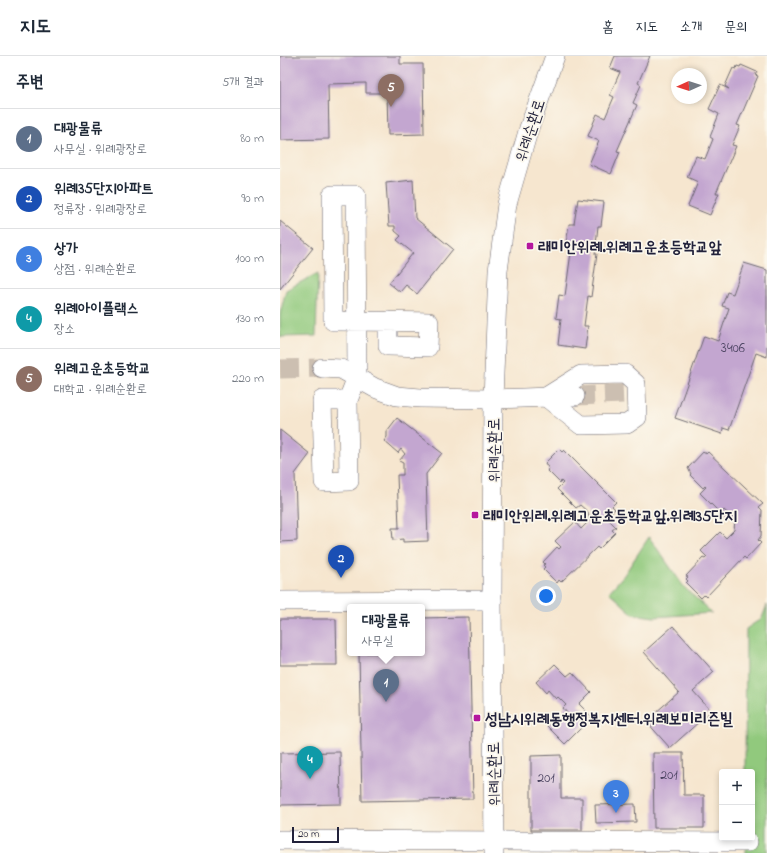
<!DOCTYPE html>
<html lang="ko">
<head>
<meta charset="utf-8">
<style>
  body { margin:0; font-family:"Indie Flower","Poor Story",sans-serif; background:#f6f6f7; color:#1f2937 }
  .controls { position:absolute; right:12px; bottom:12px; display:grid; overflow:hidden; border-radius:4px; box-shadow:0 2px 6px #0003 }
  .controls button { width:36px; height:36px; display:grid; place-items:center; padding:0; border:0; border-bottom:1px solid #e0e1e3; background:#fff; color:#1f2937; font:20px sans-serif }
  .compass { position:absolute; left:391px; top:12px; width:36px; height:36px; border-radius:50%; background:#fff; box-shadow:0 2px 6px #0003; rotate:267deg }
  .scale { position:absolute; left:12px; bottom:10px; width:47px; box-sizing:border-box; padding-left:4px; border:2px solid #22223b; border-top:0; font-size:11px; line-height:14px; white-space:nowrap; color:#22223b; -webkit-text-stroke:3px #fbf7ec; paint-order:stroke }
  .you { position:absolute; left:266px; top:540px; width:14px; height:14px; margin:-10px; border:3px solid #fff; border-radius:50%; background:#1a73e8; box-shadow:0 0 0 6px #1a73e833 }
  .badge { display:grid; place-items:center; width:26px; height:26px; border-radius:50%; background:#b45309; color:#fff; font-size:13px; font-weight:700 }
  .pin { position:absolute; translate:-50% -33px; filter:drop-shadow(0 1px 2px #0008) }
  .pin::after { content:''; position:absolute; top:21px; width:14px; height:12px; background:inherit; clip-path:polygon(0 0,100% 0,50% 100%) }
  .popup { position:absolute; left:67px; top:548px; width:78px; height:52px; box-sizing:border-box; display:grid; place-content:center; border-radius:4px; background:#fff; filter:drop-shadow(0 1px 3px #0005); font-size:13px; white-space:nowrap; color:#747a83 }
  .popup b { font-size:15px; color:#1f2937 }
  .popup::after { content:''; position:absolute; left:50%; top:100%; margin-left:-8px; border:8px solid transparent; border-top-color:#fff }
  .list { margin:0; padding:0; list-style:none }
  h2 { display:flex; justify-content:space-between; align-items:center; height:52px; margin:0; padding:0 16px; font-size:17px }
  h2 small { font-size:13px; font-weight:400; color:#747a83 }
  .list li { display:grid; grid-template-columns:26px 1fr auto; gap:12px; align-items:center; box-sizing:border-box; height:60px; padding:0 16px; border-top:1px solid #e0e1e3 }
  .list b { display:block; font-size:15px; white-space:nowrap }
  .list p { margin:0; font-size:13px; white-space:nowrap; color:#747a83 }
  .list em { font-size:13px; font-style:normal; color:#747a83 }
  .map { position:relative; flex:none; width:487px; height:797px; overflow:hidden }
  header { display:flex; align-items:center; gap:24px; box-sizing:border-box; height:56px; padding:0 20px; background:#fff; border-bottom:1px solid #e0e1e3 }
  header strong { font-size:19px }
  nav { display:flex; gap:22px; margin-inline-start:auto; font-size:14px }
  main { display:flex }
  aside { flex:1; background:#fff }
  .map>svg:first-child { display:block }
  .green { fill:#91c97d; stroke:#5a765c }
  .building { fill:#c3a6d0 }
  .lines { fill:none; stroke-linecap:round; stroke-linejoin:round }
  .minor-tunnel { stroke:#ccbfb1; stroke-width:19; stroke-dasharray:19 10; stroke-linecap:butt }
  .minor-casing { stroke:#6c676f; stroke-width:20 }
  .minor { stroke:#fff; stroke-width:19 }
  .poi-dot { fill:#b5179e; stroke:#fbf7ec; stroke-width:1.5 }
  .labels { text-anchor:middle; stroke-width:3.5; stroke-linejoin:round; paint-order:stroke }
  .number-label { font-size:14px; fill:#4a4360 }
  .street-label { font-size:16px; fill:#22223b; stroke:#fbf7ec }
  .poi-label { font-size:16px; font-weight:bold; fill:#22223b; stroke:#fbf7ec; text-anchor:start }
</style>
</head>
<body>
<header>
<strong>지도</strong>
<nav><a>홈</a><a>지도</a><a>소개</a><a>문의</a></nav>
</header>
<main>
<aside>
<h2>주변<small>5개 결과</small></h2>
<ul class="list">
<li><span class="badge" style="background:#5c6f8a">1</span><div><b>대광물류</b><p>사무실 · 위례광장로</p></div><em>80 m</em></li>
<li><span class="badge" style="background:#1a4fb4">2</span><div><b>위례35단지아파트</b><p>정류장 · 위례광장로</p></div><em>90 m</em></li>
<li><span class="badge" style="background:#3f7fe0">3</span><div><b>상가</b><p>상점 · 위례순환로</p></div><em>100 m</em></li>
<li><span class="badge" style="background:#0f9aa8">4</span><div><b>위례아이플랙스</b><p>장소</p></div><em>130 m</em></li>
<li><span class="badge" style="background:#8d6e63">5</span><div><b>위례고운초등학교</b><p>대학교 · 위례순환로</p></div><em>220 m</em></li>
</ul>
</aside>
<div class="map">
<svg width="487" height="797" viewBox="0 0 487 797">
  <rect width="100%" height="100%" fill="#fbf7ec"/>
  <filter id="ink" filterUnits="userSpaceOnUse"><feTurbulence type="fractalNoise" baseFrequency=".025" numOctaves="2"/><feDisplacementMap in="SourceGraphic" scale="8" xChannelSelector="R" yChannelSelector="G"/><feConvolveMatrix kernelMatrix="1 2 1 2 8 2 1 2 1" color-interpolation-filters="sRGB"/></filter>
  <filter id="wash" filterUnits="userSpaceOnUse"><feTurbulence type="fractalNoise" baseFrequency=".012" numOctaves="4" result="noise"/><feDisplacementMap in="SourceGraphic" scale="16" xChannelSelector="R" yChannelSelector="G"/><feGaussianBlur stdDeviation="0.9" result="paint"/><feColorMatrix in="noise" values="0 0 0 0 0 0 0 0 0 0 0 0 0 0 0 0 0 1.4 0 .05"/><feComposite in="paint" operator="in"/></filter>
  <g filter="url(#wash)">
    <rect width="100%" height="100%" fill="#f6e6cf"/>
    <!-- green -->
    <g class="green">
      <polygon points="38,217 36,280 0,281 0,258 6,234"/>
      <polygon points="369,481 404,531 432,557 374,561 353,558 329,536 344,519"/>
      <polygon points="487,549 487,797 466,797 466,782 472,782 472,716 465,716 466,573 482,562"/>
    </g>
    <g id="blocks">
      <!-- building -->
      <g class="building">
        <polygon points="0,0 120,0 120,8 143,8 144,78 108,79 107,37 86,37 86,27 48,28 49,83 0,84"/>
        <polygon points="335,0 370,0 358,27 361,29 353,47 357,49 337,95 340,96 331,118 309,108 319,85 308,80 317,58 325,62 334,41 330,39 340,16 330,12"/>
        <polygon points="461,9 477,16 475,19 478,20 457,69 460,70 452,89 456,90 436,137 439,137 430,159 408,150 418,126 407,121 416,100 425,103 433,83 430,81 439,58 429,53 440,29 449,33 445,30 453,12 456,13 457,10 460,11"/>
        <polygon points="133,124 135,162 173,193 137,238 126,229 120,236 109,227 133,197 117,184 121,180 115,175 115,170 109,170 106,127"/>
        <polygon points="298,143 324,146 321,170 318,170 315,198 317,198 311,241 308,240 304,270 308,270 305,293 278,289 281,263 276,262 279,239 285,240 292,189 286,188 289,168 294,168"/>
        <polygon points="0,165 33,192 0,233"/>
        <polygon points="464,207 487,214 487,301 476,297 449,374 443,372 442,378 395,362 424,280 438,285 449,252 442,250 447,236 453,238"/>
        <polygon points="117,362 162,397 146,418 148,485 123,486 123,483 113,484 112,472 119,472 117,419 123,419 123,407 119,405 125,398 121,393 118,397 104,385 107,381 107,375"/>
        <polygon points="0,374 30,398 15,418 17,485 0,486"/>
        <polygon points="279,393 282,396 284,394 336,446 332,450 335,453 326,461 336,471 332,474 335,477 319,493 317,491 281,526 279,524 277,527 263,513 265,511 263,509 265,508 263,506 277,491 279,493 281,491 275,485 295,466 301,473 309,465 308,456 300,449 296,452 277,433 283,427 281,425 280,427 267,414 269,413 265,407"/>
        <polygon points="424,395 426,398 428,396 483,448 479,451 482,454 481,480 478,484 481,487 466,503 464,501 426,541 424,539 421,542 406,527 408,525 406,523 408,521 406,520 423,502 425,503 427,501 421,495 440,476 446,482 454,474 455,464 444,454 441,458 420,437 426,431 425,430 423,432 410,419 411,418 408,412"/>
        <polygon points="189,561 193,743 82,745 79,597 142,597 142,562"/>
        <polygon points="0,563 56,563 57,609 0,609"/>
        <polygon points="393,570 434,616 413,635 431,655 390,692 366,665 399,636 364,596"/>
        <polygon points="275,608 287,620 292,616 311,636 299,648 312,661 285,688 267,670 276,662 278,666 287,657 283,652 286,649 278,641 276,643 268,634 266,637 256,626"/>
        <polygon points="60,696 61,748 0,749 0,697"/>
        <polygon points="373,697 403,697 404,739 424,739 424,772 374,772"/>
        <polygon points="281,699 281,742 302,742 302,774 251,774 251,700"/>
        <polygon points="355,748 356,766 316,767 315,749"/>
      </g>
    </g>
  </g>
  <g filter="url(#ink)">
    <use href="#blocks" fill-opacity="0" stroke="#6c676f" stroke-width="1"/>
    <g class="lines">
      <!-- minor-tunnel -->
      <g class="minor-tunnel">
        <polyline points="0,313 42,312"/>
        <polyline points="295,340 343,338"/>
      </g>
      <defs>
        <g id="minor">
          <polyline points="42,312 61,313 95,332 117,340 140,342 213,343 295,340"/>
          <polygon points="345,318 356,328 357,361 347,368 301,369 266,341 301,319"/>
          <path d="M 68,344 L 42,344 L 44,426 L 69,425 L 68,344 L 77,321 L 76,139 L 52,139 L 53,265 C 85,265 117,265 149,266 L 148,291 L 108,290 L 108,265"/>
          <polyline points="0,545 212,544"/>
          <polyline points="0,784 468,786"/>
          <polyline points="214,797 212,544 213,343 218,215 227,148 249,72 275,0"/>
        </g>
      </defs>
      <!-- minor casing -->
      <use href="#minor" class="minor-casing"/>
      <!-- minor -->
      <use href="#minor" class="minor"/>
    </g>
  </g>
  <!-- markers -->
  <g class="poi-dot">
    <rect x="246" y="186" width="8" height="8" rx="2"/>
    <rect x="191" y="455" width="8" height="8" rx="2"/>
    <rect x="193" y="658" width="8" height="8" rx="2"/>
  </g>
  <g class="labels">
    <!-- number labels -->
    <g class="number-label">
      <text x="453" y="296">3406</text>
      <text x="389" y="723">201</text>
      <text x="266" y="726">201</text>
    </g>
    <!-- street labels -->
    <g class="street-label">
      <text transform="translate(249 74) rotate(-72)" y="6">위례순환로</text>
      <text transform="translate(213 394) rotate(-90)" y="6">위례순환로</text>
      <text transform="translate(213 718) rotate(-91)" y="6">위례순환로</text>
    </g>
    <!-- poi labels -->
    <g class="poi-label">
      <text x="258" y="196">래미안위례.위례고운초등학교앞</text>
      <text x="203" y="465">래미안위레.위례고운초등학교앞.위례35단지</text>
      <text x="205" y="668">성남시위례동행정복지센터.위례보미리즌빌</text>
    </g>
  </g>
</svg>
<div class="controls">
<button>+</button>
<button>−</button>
</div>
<svg class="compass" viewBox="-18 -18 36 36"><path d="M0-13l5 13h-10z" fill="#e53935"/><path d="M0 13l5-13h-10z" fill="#747a83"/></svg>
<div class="scale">20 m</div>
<div class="you"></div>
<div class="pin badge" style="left:106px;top:646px;background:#5c6f8a">1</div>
<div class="popup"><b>대광물류</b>사무실</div>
<div class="pin badge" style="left:61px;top:522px;background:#1a4fb4">2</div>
<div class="pin badge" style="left:336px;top:757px;background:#3f7fe0">3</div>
<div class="pin badge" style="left:30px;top:723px;background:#0f9aa8">4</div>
<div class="pin badge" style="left:111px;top:51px;background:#8d6e63">5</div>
</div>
</main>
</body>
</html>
